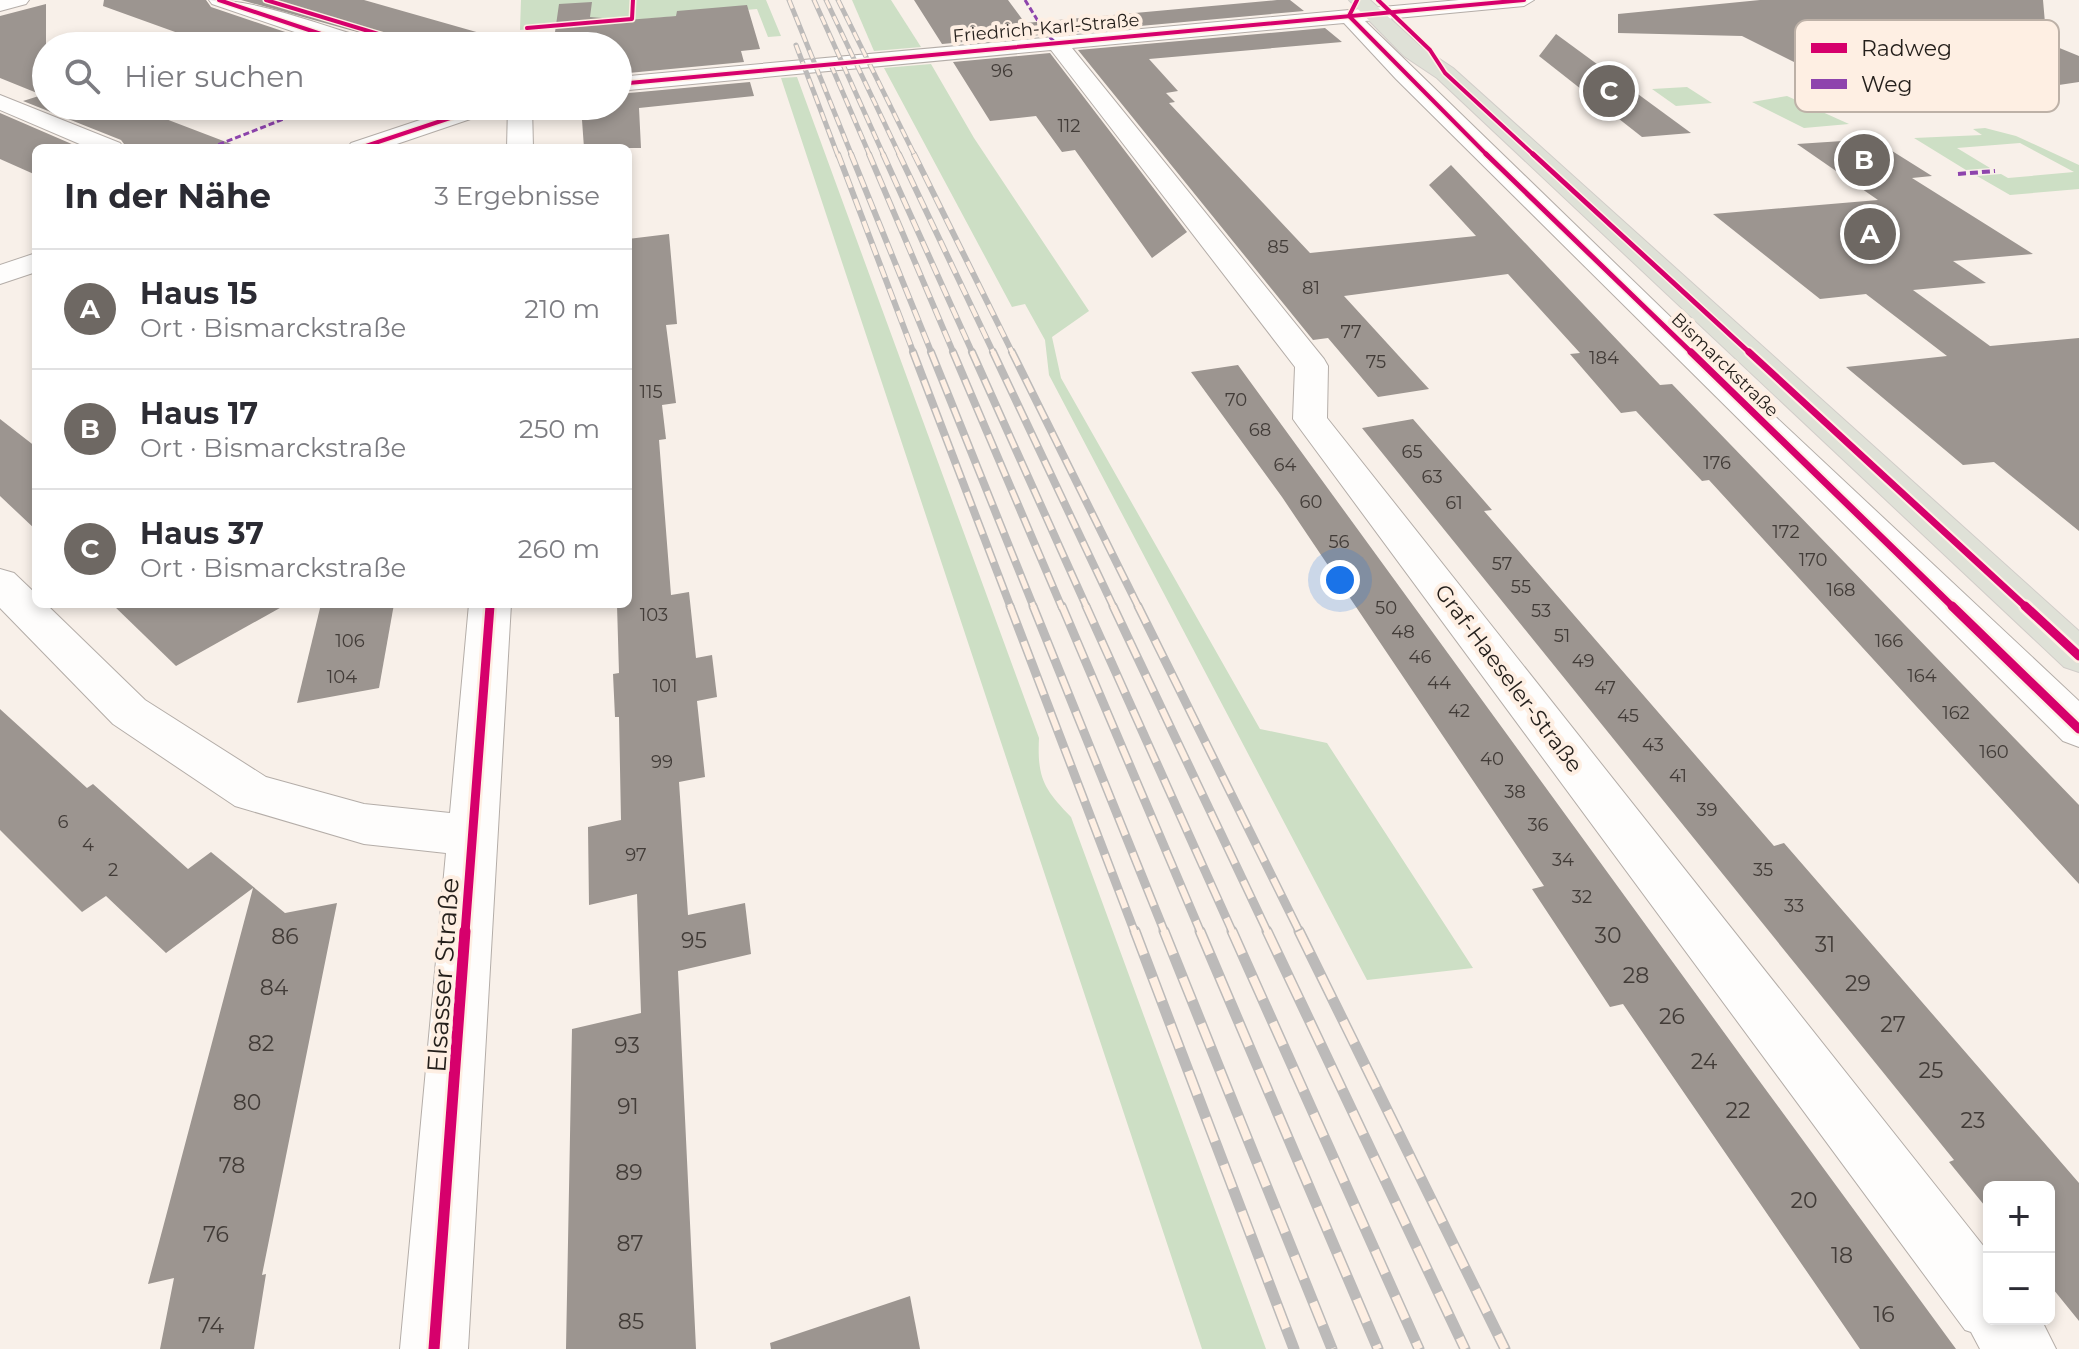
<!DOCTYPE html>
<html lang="de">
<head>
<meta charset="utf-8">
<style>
  body { margin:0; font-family:Montserrat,sans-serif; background:#f7f7f7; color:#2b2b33 }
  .controls { position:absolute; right:24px; bottom:24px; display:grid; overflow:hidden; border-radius:12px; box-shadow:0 4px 12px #0003 }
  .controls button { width:72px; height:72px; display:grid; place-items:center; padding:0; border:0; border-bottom:2px solid #e1e1e2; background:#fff; color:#2b2b33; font:40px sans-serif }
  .you { position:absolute; left:1340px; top:580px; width:28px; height:28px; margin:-20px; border:6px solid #fff; border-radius:50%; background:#1a73e8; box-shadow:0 0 0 12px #1a73e833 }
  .badge { display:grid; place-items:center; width:52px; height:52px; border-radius:50%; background:#6e6863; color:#fff; font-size:26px; font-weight:700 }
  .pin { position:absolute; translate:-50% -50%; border:4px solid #fff; box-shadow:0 2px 8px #0006 }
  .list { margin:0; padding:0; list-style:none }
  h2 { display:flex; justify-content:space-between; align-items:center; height:104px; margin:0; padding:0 32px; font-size:34px }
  h2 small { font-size:26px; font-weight:400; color:#7c7c81 }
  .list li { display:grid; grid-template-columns:52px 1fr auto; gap:24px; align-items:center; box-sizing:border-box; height:120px; padding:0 32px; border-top:2px solid #e1e1e2 }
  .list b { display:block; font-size:30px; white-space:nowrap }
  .list p { margin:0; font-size:26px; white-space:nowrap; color:#7c7c81 }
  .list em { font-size:26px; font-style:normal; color:#7c7c81 }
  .icon { flex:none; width:44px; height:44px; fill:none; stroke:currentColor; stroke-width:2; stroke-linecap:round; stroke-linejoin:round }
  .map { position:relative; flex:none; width:2079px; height:1349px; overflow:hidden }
  .search { position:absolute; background:#fff; box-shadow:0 4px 12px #0003; left:32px; top:32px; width:600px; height:88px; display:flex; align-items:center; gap:20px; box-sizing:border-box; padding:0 28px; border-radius:44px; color:#7c7c81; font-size:30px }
  .panel { position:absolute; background:#fff; box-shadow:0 4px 12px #0003; left:32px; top:144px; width:600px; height:464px; border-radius:12px }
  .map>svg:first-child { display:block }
  .green { fill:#cddfc5 }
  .building { fill:#9c9590 }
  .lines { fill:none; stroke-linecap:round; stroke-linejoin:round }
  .minor-casing { stroke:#b4ada8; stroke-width:2 }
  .major-casing { stroke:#d1cdc9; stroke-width:2 }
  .minor { fill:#fefdfc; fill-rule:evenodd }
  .major { fill:#dfe1d7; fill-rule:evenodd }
  .rail-far4-casing { stroke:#bcbab9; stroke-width:5 }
  .rail-far3-casing { stroke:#bcbab9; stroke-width:6 }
  .rail-far2-casing { stroke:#bcbab9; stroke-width:8 }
  .rail-far1-casing { stroke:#bcbab9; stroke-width:9 }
  .rail-casing { stroke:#bcbab9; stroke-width:11 }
  .rail-far4 { stroke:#feefe3; stroke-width:3; stroke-dasharray:9; stroke-linecap:butt }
  .rail-far3 { stroke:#feefe3; stroke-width:4; stroke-dasharray:12; stroke-linecap:butt }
  .rail-far2 { stroke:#feefe3; stroke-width:5; stroke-dasharray:15; stroke-linecap:butt }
  .rail-far1 { stroke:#feefe3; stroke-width:6; stroke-dasharray:19; stroke-linecap:butt }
  .rail { stroke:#feefe3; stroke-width:8; stroke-dasharray:25; stroke-linecap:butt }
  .quiet-far1 { stroke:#8e44ad; stroke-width:3; stroke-dasharray:6 3; stroke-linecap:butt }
  .quiet { stroke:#8e44ad; stroke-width:4; stroke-dasharray:8 4; stroke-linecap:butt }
  .cycleway-far4-casing { stroke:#feefe3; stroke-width:7 }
  .cycleway-far3-casing { stroke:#feefe3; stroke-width:8 }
  .cycleway-far2-casing { stroke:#feefe3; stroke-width:11 }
  .cycleway-far1-casing { stroke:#feefe3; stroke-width:14 }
  .cycleway-casing { stroke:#feefe3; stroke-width:16 }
  .cycleway-far4 { stroke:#d6006c; stroke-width:4 }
  .cycleway-far3 { stroke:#d6006c; stroke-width:5 }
  .cycleway-far2 { stroke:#d6006c; stroke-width:7 }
  .cycleway-far1 { stroke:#d6006c; stroke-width:9 }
  .cycleway { stroke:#d6006c; stroke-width:11 }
  .labels { text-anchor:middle; stroke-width:8; stroke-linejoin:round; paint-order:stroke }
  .far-street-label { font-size:18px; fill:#241f1b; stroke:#feefe3 }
  .number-label { font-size:18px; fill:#423c38 }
  .street-label { font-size:22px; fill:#241f1b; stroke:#feefe3 }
  .near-number-label { font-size:22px; fill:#423c38 }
  .near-street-label { font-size:26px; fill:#241f1b; stroke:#feefe3 }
  .key { fill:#feefe3; stroke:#bdb1a7; stroke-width:2 }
  .key-label { font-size:22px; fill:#241f1b }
</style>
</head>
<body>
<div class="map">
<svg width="2079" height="1349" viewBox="0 0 2079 1349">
  <rect width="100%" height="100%" fill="#f8f0e9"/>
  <!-- green -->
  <g class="green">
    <polygon points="521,0 766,0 781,36 768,37 757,9 520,30"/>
    <polygon points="852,0 891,0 921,47 874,51"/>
    <polygon points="931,64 974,138 1089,311 1052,337 1061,378 1260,729 1327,743 1473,968 1367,980 1049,375 1045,340 1025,304 1012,307 884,68"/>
    <path d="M 797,77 L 1039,738 C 1037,778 1044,789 1071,817 L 1266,1349 L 1202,1349 L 781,78 Z"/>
    <polygon points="1687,87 1712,103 1676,106 1652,89"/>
    <polygon points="1787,96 1849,124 1804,128 1752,102"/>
    <polygon points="1985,128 2016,136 2079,165 2079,189 2010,195 1977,176 2001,174 2008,178 2074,172 2020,143 1957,148 1990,168 1966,170 1914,138 1982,135 1973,129"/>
  </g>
  <!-- building -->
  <g class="building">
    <polygon points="104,0 206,0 211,7 327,46 214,46 103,6"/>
    <polygon points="241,0 364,0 508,41 495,46 384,46 379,38"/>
    <polygon points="914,0 1008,0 1025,23 1277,0 1290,0 1304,11 942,44"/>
    <polygon points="1760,0 2043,0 2045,23 2008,27 2079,56 2079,82 2025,90 2051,101 1989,111 1962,100 1951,102 1939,96 1876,103 1742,36 1618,33 1618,14"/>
    <polygon points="592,2 590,17 627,20 676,16 677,11 747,5 760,49 741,51 744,62 618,74 618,46 553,46 559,4"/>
    <polygon points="46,4 46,106 120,106 137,112 137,108 234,145 233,148 127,148 121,140 23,101 42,95 0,78 0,16"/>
    <polygon points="1325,28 1342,42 1149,59 1178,91 1166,93 1175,102 1169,103 1310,253 1476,236 1429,185 1451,165 1660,385 1672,384 2079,805 2079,884 1709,480 1702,481 1636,411 1621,413 1570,354 1580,353 1508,274 1344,296 1429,389 1378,397 1328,338 1313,340 1078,50"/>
    <polygon points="1556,34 1691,133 1642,137 1539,56"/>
    <polygon points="1050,53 1187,232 1152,258 1075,150 1062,152 1036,116 990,121 953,62"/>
    <polygon points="750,82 754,96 639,108 641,148 584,148 581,106 618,106 618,94"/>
    <polygon points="0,113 81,148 36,148 36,175 0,159"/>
    <polygon points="1873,139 1932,176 1912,178 2033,254 1953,261 1986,283 1913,290 1990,346 2079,338 2079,531 1994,462 1963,465 1846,367 1947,356 1866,294 1820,299 1713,214 1878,200 1797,144"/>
    <polygon points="669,234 677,324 666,325 676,403 662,405 666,439 659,440 671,595 689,592 696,658 712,655 717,697 697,701 705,777 679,782 688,915 745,903 751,954 678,971 696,1349 566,1349 572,1029 641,1013 637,894 589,905 588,827 621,820 619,717 615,717 613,674 619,673 617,605 628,604 628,239"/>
    <polygon points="1238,365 1755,1075 1956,1349 1860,1349 1623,1004 1610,1007 1532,889 1544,886 1282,497 1191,372"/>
    <polygon points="0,419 36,447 36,530 0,496"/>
    <polygon points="1413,419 1492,510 1484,511 1774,846 1784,843 2079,1183 2079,1321 2049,1284 2049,1187 1989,1187 1989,1211 1949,1162 1954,1160 1362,428"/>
    <polygon points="112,604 287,604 176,666"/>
    <polygon points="321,604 394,604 379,688 297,703"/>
    <polygon points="0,709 87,788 93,784 188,869 211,852 285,913 337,903 262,1275 266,1274 254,1349 160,1349 174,1278 148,1284 253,888 166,953 106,896 82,912 0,830"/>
    <polygon points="910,1296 920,1349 771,1349 770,1343"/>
  </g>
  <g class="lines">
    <defs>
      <g id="minor">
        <polygon points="0,0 29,0 26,4 0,11"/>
        <path d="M 209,0 C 264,0 324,28 378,41 L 381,46 L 336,46 L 212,4 Z"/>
        <polygon points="1459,0 1534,0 1524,6 1365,21 1716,361 2079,701 2079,747 2063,741 1396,79 1344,23 1072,48 1324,359 1328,366 1327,418 1989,1253 1989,1319 2041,1319 2056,1349 1980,1349 1971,1332 1965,1330 1298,426 1293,419 1295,367 1051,50 618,91 618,77"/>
        <polygon points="0,95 120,143 124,148 89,148 0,110"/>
        <polygon points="462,106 498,106 494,111 385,148 347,148 351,143"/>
        <polygon points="508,106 532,106 533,148 507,148"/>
        <polygon points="36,253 36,272 0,284 0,265"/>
        <polygon points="0,569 14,573 36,594 36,604 46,604 145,700 266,777 364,804 450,813 469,604 511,604 468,1349 400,1349 446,853 364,844 235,806 113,724 0,608"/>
      </g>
      <polygon id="major" points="1349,0 1370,0 1420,46 1453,68 2079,631 2079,672 2064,667 1437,78 1404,56"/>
    </defs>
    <!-- minor casing -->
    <use href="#minor" class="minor-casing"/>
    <!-- major casing -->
    <use href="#major" class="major-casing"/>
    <!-- minor -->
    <use href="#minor" class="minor"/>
    <!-- major -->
    <use href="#major" class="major"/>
    <defs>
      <g id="rail-far4">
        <polyline points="789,0 852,156"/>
        <polyline points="814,0 884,156"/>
        <polyline points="826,0 900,156"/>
        <polyline points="838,0 915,156"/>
        <polyline points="796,45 838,156"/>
        <polyline points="831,65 870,156"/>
      </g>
      <g id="rail-far3">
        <polyline points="838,154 914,354"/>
        <polyline points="851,154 932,354"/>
        <polyline points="869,154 954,354"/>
        <polyline points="883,154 973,354"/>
        <polyline points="899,154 994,354"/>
        <polyline points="914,154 1013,354"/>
      </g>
      <g id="rail-far2">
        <polyline points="913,352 1011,608"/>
        <polyline points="931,352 1034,608"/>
        <polyline points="953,352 1062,608"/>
        <polyline points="972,352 1087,608"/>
        <polyline points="993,352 1114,608"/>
        <polyline points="1012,352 1139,608"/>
      </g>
      <g id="rail-far1">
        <polyline points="1010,606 1135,933"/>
        <polyline points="1033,606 1165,933"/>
        <polyline points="1062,606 1201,933"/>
        <polyline points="1086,606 1233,933"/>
        <polyline points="1113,606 1268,933"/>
        <polyline points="1138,606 1300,933"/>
      </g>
      <g id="rail">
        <polyline points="1135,931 1294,1349"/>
        <polyline points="1164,931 1332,1349"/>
        <polyline points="1200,931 1378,1349"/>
        <polyline points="1232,931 1419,1349"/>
        <polyline points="1267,931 1465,1349"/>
        <polyline points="1299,931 1505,1349"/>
      </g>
    </defs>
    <!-- rail-far4 casing -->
    <use href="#rail-far4" class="rail-far4-casing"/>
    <!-- rail-far3 casing -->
    <use href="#rail-far3" class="rail-far3-casing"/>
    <!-- rail-far2 casing -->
    <use href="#rail-far2" class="rail-far2-casing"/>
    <!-- rail-far1 casing -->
    <use href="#rail-far1" class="rail-far1-casing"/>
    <!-- rail casing -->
    <use href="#rail" class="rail-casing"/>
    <!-- rail-far4 -->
    <use href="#rail-far4" class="rail-far4"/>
    <!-- rail-far3 -->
    <use href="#rail-far3" class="rail-far3"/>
    <!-- rail-far2 -->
    <use href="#rail-far2" class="rail-far2"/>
    <!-- rail-far1 -->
    <use href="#rail-far1" class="rail-far1"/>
    <!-- rail -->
    <use href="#rail" class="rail"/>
    <!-- quiet-far1 -->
    <g class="quiet-far1">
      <polyline points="1025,0 1046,34 1057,44"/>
      <polyline points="210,148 299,113 283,106"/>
    </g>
    <!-- quiet -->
    <polyline class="quiet" points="1958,174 1995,171"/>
    <defs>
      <g id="cycleway-far4">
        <polyline points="219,0 348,43 370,46"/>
        <polyline points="266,0 418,46"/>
        <polyline points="1357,0 1349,16 1488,156"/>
        <polyline points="1378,0 1430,50 1445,73 1535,156"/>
        <polyline points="527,28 632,19 633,0"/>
        <polyline points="618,84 1524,0"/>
        <polyline points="360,148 486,106"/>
      </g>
      <g id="cycleway-far3">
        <polyline points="1486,154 1693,354"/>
        <polyline points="1533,154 1751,354"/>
      </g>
      <g id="cycleway-far2">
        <polyline points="1691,352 1954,608"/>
        <polyline points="1749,352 2027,608"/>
        <polyline points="490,608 490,604"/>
      </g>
      <g id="cycleway-far1">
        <polyline points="1952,606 2079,729"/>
        <polyline points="2025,606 2079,656"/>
        <polyline points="465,933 490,606"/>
      </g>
      <polyline id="cycleway" points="434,1349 465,931"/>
    </defs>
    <!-- cycleway-far4 casing -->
    <use href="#cycleway-far4" class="cycleway-far4-casing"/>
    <!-- cycleway-far3 casing -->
    <use href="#cycleway-far3" class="cycleway-far3-casing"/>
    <!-- cycleway-far2 casing -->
    <use href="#cycleway-far2" class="cycleway-far2-casing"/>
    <!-- cycleway-far1 casing -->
    <use href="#cycleway-far1" class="cycleway-far1-casing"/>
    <!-- cycleway casing -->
    <use href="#cycleway" class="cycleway-casing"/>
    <!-- cycleway-far4 -->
    <use href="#cycleway-far4" class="cycleway-far4"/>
    <!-- cycleway-far3 -->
    <use href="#cycleway-far3" class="cycleway-far3"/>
    <!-- cycleway-far2 -->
    <use href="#cycleway-far2" class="cycleway-far2"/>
    <!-- cycleway-far1 -->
    <use href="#cycleway-far1" class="cycleway-far1"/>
    <!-- cycleway -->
    <use href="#cycleway" class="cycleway"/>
  </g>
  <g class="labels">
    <!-- far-street labels -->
    <g class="far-street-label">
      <text transform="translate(1046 28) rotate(-5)" y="6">Friedrich-Karl-Straße</text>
      <text transform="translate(1725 365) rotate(44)" y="6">Bismarckstraße</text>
    </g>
    <!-- number labels -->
    <g class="number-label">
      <text x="1002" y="77">96</text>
      <text x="1069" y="132">112</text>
      <text x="1278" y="253">85</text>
      <text x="1311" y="294">81</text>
      <text x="1351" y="338">77</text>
      <text x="1604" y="364">184</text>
      <text x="1376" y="368">75</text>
      <text x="651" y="398">115</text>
      <text x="1236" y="406">70</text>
      <text x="1260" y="436">68</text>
      <text x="1412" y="458">65</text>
      <text x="1717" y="469">176</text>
      <text x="1285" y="471">64</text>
      <text x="1432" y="483">63</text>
      <text x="1311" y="508">60</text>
      <text x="1454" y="509">61</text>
      <text x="1786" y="538">172</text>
      <text x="1339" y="548">56</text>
      <text x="1813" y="566">170</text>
      <text x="1502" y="570">57</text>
      <text x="1521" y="593">55</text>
      <text x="1841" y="596">168</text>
      <text x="1386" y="614">50</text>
      <text x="1541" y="617">53</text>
      <text x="654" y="621">103</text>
      <text x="1403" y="638">48</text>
      <text x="1562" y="642">51</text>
      <text x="350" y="647">106</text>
      <text x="1889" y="647">166</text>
      <text x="1420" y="663">46</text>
      <text x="1583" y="667">49</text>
      <text x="1922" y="682">164</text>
      <text x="342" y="683">104</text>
      <text x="1439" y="689">44</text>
      <text x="665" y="692">101</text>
      <text x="1605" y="694">47</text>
      <text x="1459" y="717">42</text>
      <text x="1956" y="719">162</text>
      <text x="1628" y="722">45</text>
      <text x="1653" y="751">43</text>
      <text x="1994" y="758">160</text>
      <text x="1492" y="765">40</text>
      <text x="662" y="768">99</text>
      <text x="1678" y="782">41</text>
      <text x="1515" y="798">38</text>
      <text x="1707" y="816">39</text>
      <text x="63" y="828">6</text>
      <text x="1538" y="831">36</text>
      <text x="88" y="851">4</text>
      <text x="636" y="861">97</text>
      <text x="1563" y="866">34</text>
      <text x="113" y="876">2</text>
      <text x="1763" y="876">35</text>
      <text x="1582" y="903">32</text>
      <text x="1794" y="912">33</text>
    </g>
    <!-- street labels -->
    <g class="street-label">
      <text transform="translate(1509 678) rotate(53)" y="8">Graf-Haeseler-Straße</text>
    </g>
    <!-- near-number labels -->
    <g class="near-number-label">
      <text x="1608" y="943">30</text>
      <text x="285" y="944">86</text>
      <text x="694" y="948">95</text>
      <text x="1825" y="952">31</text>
      <text x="1636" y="983">28</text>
      <text x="1858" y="991">29</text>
      <text x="274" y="995">84</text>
      <text x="1672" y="1024">26</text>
      <text x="1893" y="1032">27</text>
      <text x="261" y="1051">82</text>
      <text x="627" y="1053">93</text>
      <text x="1704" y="1069">24</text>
      <text x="1931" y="1078">25</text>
      <text x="247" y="1110">80</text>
      <text x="628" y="1114">91</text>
      <text x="1738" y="1118">22</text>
      <text x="1973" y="1128">23</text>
      <text x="232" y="1173">78</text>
      <text x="629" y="1180">89</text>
      <text x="1804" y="1208">20</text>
      <text x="216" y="1242">76</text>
      <text x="630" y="1251">87</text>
      <text x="1842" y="1263">18</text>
      <text x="1884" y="1322">16</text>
      <text x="631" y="1329">85</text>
      <text x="211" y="1333">74</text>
    </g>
    <!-- near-street labels -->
    <g class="near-street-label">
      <text transform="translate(443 975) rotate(-86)" y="9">Elsasser Straße</text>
    </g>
  </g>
  <!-- legend -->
  <rect x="1795" y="20" width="264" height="92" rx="12" class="key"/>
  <rect x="1811" y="43" width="36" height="10" fill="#d6006c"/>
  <rect x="1811" y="79" width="36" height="10" fill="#8e44ad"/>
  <g class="key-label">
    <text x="1861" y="56">Radweg</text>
    <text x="1861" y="92">Weg</text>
  </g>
</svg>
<div class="controls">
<button>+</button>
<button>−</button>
</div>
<div class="you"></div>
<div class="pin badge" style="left:1870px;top:234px">A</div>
<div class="pin badge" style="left:1864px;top:160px">B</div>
<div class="pin badge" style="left:1609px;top:91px">C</div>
<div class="search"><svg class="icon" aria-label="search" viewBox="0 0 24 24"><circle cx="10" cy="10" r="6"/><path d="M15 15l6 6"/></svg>Hier suchen</div>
<section class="panel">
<h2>In der Nähe<small>3 Ergebnisse</small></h2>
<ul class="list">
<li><span class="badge">A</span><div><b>Haus 15</b><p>Ort · Bismarckstraße</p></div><em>210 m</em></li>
<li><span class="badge">B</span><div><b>Haus 17</b><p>Ort · Bismarckstraße</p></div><em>250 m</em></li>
<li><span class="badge">C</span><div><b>Haus 37</b><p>Ort · Bismarckstraße</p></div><em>260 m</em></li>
</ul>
</section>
</div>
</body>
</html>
